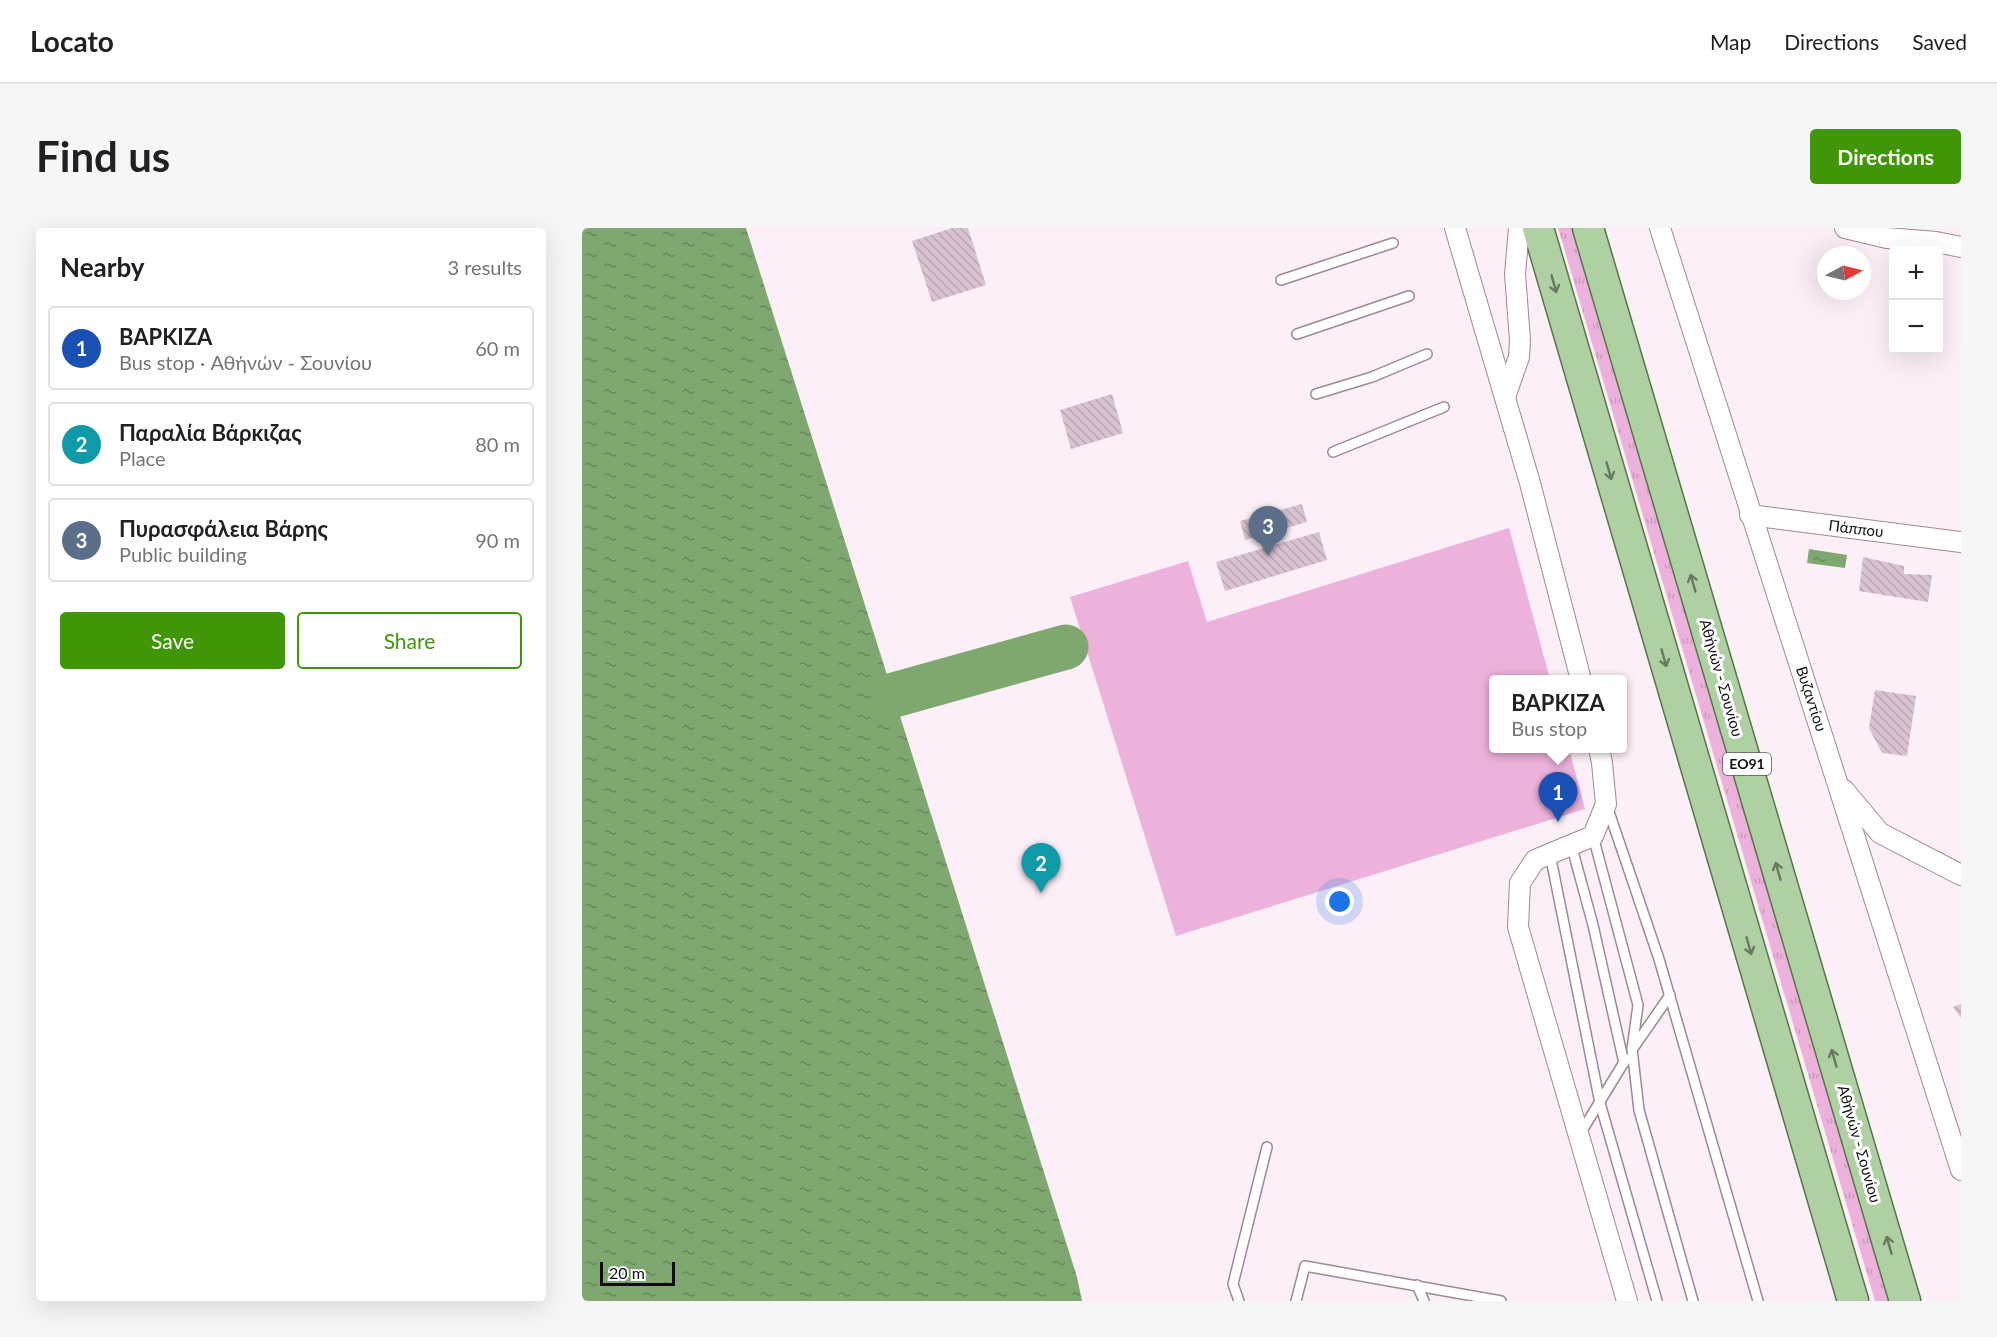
<!DOCTYPE html>
<html lang="en">
<head>
<meta charset="utf-8">
<style>
  body { margin:0; font-family:Lato,sans-serif; background:#f6f6f6; color:#202124 }
  .controls { position:absolute; right:18px; top:18px; display:grid; overflow:hidden; border-radius:6px; box-shadow:0 6px 24px #0002 }
  .controls button { width:54px; height:54px; display:grid; place-items:center; padding:0; border:0; border-bottom:2px solid #e0e0e0; background:#fff; color:#202124; font:30px sans-serif }
  .compass { position:absolute; left:1235px; top:18px; width:54px; height:54px; border-radius:50%; background:#fff; box-shadow:0 6px 24px #0002; rotate:83deg }
  .scale { position:absolute; left:18px; bottom:15px; width:75px; box-sizing:border-box; padding-left:6px; border:3px solid #130c11; border-top:0; font-size:16px; line-height:21px; white-space:nowrap; color:#130c11; -webkit-text-stroke:4px #fff; paint-order:stroke }
  .you { position:absolute; left:758px; top:674px; width:21px; height:21px; margin:-15px; border:4px solid #fff; border-radius:50%; background:#1a73e8; box-shadow:0 0 0 9px #1a73e833 }
  .badge { display:grid; place-items:center; width:39px; height:39px; border-radius:50%; background:#419607; color:#fff; font-size:20px; font-weight:700 }
  .pin { position:absolute; translate:-50% -50px; filter:drop-shadow(0 2px 3px #0008) }
  .pin::after { content:''; position:absolute; top:32px; width:21px; height:18px; background:inherit; clip-path:polygon(0 0,100% 0,50% 100%) }
  .popup { position:absolute; left:907px; top:447px; width:138px; height:78px; box-sizing:border-box; display:grid; place-content:center; border-radius:6px; background:#fff; filter:drop-shadow(0 2px 4px #0005); font-size:20px; white-space:nowrap; color:#757577 }
  .popup b { font-size:22px; color:#202124 }
  .popup::after { content:''; position:absolute; left:50%; top:100%; margin-left:-12px; border:12px solid transparent; border-top-color:#fff }
  .list { margin:0; padding:0; list-style:none }
  h2 { display:flex; justify-content:space-between; align-items:center; height:78px; margin:0; padding:0 24px; font-size:26px }
  h2 small { font-size:20px; font-weight:400; color:#757577 }
  .list li { display:grid; grid-template-columns:39px 1fr auto; gap:18px; align-items:center; box-sizing:border-box; height:84px; margin:0 12px 12px; padding:0 12px; border:2px solid #e0e0e0; border-radius:6px }
  .list b { display:block; font-size:22px; white-space:nowrap }
  .list p { margin:0; font-size:20px; white-space:nowrap; color:#757577 }
  .list em { font-size:20px; font-style:normal; color:#757577 }
  .actions { display:flex; gap:12px; padding:18px 24px }
  .actions a { flex:1; padding:14px 0; border:2px solid #419607; border-radius:6px; text-align:center; font-size:21px; color:#419607 }
  .actions .main { background:#419607; color:#fff }
  .map { position:relative; flex:none; width:1379px; height:1073px; overflow:hidden; border-radius:6px }
  header { display:flex; align-items:center; gap:36px; box-sizing:border-box; height:84px; padding:0 30px; background:#fff; border-bottom:2px solid #e0e0e0 }
  header strong { font-size:28px }
  nav { display:flex; gap:33px; margin-inline-start:auto; font-size:21px }
  .intro { display:flex; align-items:center; justify-content:space-between; box-sizing:border-box; height:144px; padding:0 36px }
  h1 { margin:0; font-size:42px }
  .button { padding:15px 27px; border-radius:6px; background:#419607; color:#fff; font-size:21px; font-weight:700 }
  main { display:flex; gap:36px; padding:0 36px }
  aside { flex:1; background:#fff; border-radius:6px; box-shadow:0 6px 24px #0002 }
  .map>svg:first-child { display:block }
  .grass { fill:url(#grass-tufts) }
  .garden { fill:#ecb2db }
  .water { fill:url(#water-ripples) }
  .lines { fill:none; stroke-linecap:round; stroke-linejoin:round }
  .river { stroke:#7fa870; stroke-width:45 }
  .building { fill:url(#building-back-hatch) }
  .service-casing { stroke:#9e8997; stroke-width:12 }
  .minor-casing { stroke:#9e8997; stroke-width:22 }
  .primary-casing { stroke:#567748; stroke-width:33 }
  .service { stroke:#fff; stroke-width:9 }
  .minor { stroke:#fff; stroke-width:20 }
  .primary { stroke:#afd0a3; stroke-width:30 }
  .oneway { stroke:#697861 }
  .labels { text-anchor:middle; stroke-width:6; stroke-linejoin:round; paint-order:stroke }
  .shield { fill:#fff; stroke:#5a5558; stroke-width:1.5 }
  .shield-label { font-size:14px; font-weight:bold; fill:#130c11 }
  .street-label { font-size:15px; fill:#130c11; stroke:#fff }
</style>
</head>
<body>
<header>
<strong>Locato</strong>
<nav><a>Map</a><a>Directions</a><a>Saved</a></nav>
</header>
<div class="intro"><h1>Find us</h1><a class="button">Directions</a></div>
<main>
<aside>
<h2>Nearby<small>3 results</small></h2>
<ul class="list">
<li><span class="badge" style="background:#1a4fb4">1</span><div><b>ΒΑΡΚΙΖΑ</b><p>Bus stop · Αθήνών - Σουνίου</p></div><em>60 m</em></li>
<li><span class="badge" style="background:#0f9aa8">2</span><div><b>Παραλία Βάρκιζας</b><p>Place</p></div><em>80 m</em></li>
<li><span class="badge" style="background:#5c6f8a">3</span><div><b>Πυρασφάλεια Βάρης</b><p>Public building</p></div><em>90 m</em></li>
</ul>
<div class="actions"><a class="main">Save</a><a>Share</a></div>
</aside>
<div class="map">
<svg width="1379" height="1073" viewBox="0 0 1379 1073">
  <defs>
    <pattern id="grass-tufts" width="24" height="20" patternUnits="userSpaceOnUse" patternTransform="scale(1.5)"><rect width="24" height="20" fill="#ecb2db"/><path d="M3 7l-1-3M5 7V3M7 7l1-3M15 17l-1-3M17 17v-4M19 17l1-3" fill="none" stroke="#ca98bb"/></pattern>
    <pattern id="water-ripples" width="26" height="14" patternUnits="userSpaceOnUse" patternTransform="scale(1.5)"><rect width="26" height="14" fill="#7fa870"/><path d="M2 4q2-2 4 0t4 0M15 11q2-2 4 0t4 0" fill="none" stroke="#67875b"/></pattern>
    <pattern id="building-back-hatch" width="6" height="6" patternUnits="userSpaceOnUse" patternTransform="scale(1.5)"><rect width="6" height="6" fill="#d9c3d2"/><path d="M-1 5l2 2M0 0l6 6M5-1l2 2" fill="none" stroke="#b9a6b3"/></pattern>
  </defs>
  <rect width="100%" height="100%" fill="#fdeff8"/>
  <!-- grass -->
  <polygon class="grass" points="976,0 990,0 1307,1073 1293,1073"/>
  <!-- garden -->
  <polygon class="garden" points="927,300 968,451 912,452 912,520 987,521 1003,581 594,708 488,369 606,333 625,394"/>
  <!-- water -->
  <g class="water">
    <polygon points="0,0 164,0 495,1049 500,1073 0,1073"/>
    <polygon points="1227,321 1265,327 1263,340 1225,335"/>
  </g>
  <g class="lines">
    <!-- river -->
    <polyline class="river" points="312,467 484,419"/>
  </g>
  <!-- building -->
  <g class="building">
    <polygon points="370,0 386,0 404,57 350,74 330,13"/>
    <polygon points="530,166 541,205 489,221 478,182"/>
    <polygon points="720,276 725,294 663,312 658,293"/>
    <polygon points="737,304 745,332 643,363 634,334"/>
    <polygon points="1281,329 1322,338 1322,346 1350,347 1346,374 1277,363"/>
    <polygon points="1293,462 1334,468 1325,528 1300,525 1287,500"/>
    <polygon points="1379,776 1379,790 1371,779"/>
  </g>
  <g class="lines">
    <defs>
      <g id="service">
        <polyline points="699,52 811,15"/>
        <polyline points="715,106 827,68"/>
        <polyline points="734,166 790,149 845,126"/>
        <polyline points="751,224 862,179"/>
        <polyline points="1025,578 1077,731 1176,1073"/>
        <polyline points="1011,608 1056,777 1050,821 1057,882 1111,1073"/>
        <polyline points="989,616 1011,697 1042,835"/>
        <polyline points="968,626 1018,875 1075,1073"/>
        <polyline points="1052,819 1088,767"/>
        <polyline points="998,906 1044,831"/>
        <polyline points="835,1057 842,1073"/>
        <polyline points="657,1073 651,1056 685,919"/>
        <polyline points="714,1073 723,1038 919,1073"/>
      </g>
      <g id="minor">
        <polyline points="873,0 948,255 999,452"/>
        <polyline points="1078,0 1379,942"/>
        <polyline points="1263,0 1305,10 1354,14 1379,19"/>
        <polyline points="923,169 937,129 938,112 933,46 937,0"/>
        <polyline points="1168,287 1379,314"/>
        <polyline points="1017,520 1020,535 1024,576 1011,608 953,632 938,655 936,699 1045,1073"/>
        <polyline points="1262,562 1298,605 1379,647"/>
      </g>
      <g id="primary">
        <polyline points="956,0 1271,1073"/>
        <polyline points="1006,0 1323,1073"/>
      </g>
    </defs>
    <!-- service casing -->
    <use href="#service" class="service-casing"/>
    <!-- minor casing -->
    <use href="#minor" class="minor-casing"/>
    <!-- primary casing -->
    <use href="#primary" class="primary-casing"/>
    <!-- service -->
    <use href="#service" class="service"/>
    <!-- minor -->
    <use href="#minor" class="minor"/>
    <!-- primary -->
    <use href="#primary" class="primary"/>
  </g>
  <!-- one-way arrows -->
  <defs><path id="oneway-shaft" d="M-6 0H5M1.5-3L5.5 0L1.5 3" fill="none" stroke-width="1.6" stroke-linecap="round" stroke-linejoin="round" transform="scale(1.5)"/></defs>
  <g class="oneway">
    <use href="#oneway-shaft" transform="translate(972 56) rotate(74)"/>
    <use href="#oneway-shaft" transform="translate(1027 243) rotate(74)"/>
    <use href="#oneway-shaft" transform="translate(1111 355) rotate(-106)"/>
    <use href="#oneway-shaft" transform="translate(1082 430) rotate(74)"/>
    <use href="#oneway-shaft" transform="translate(1196 643) rotate(-106)"/>
    <use href="#oneway-shaft" transform="translate(1167 718) rotate(74)"/>
    <use href="#oneway-shaft" transform="translate(1252 830) rotate(-106)"/>
    <use href="#oneway-shaft" transform="translate(1307 1017) rotate(-106)"/>
  </g>
  <g class="labels">
    <!-- shield labels -->
    <rect class="shield" x="1141" y="525" width="48" height="22" rx="4.5"/>
    <g class="shield-label">
      <text x="1165" y="541">ΕΟ91</text>
    </g>
    <!-- street labels -->
    <g class="street-label">
      <text transform="translate(1274 301) rotate(7)" y="5">Πάππου</text>
      <text transform="translate(1139 450) rotate(74)" y="5">Αθήνών - Σουνίου</text>
      <text transform="translate(1229 471) rotate(72)" y="5">Βυζαντίου</text>
      <text transform="translate(1277 916) rotate(74)" y="5">Αθήνών - Σουνίου</text>
    </g>
  </g>
</svg>
<div class="controls">
<button>+</button>
<button>−</button>
</div>
<svg class="compass" viewBox="-18 -18 36 36"><path d="M0-13l5 13h-10z" fill="#e53935"/><path d="M0 13l5-13h-10z" fill="#757577"/></svg>
<div class="scale">20 m</div>
<div class="you"></div>
<div class="pin badge" style="left:976px;top:594px;background:#1a4fb4">1</div>
<div class="popup"><b>ΒΑΡΚΙΖΑ</b>Bus stop</div>
<div class="pin badge" style="left:459px;top:665px;background:#0f9aa8">2</div>
<div class="pin badge" style="left:686px;top:328px;background:#5c6f8a">3</div>
</div>
</main>
</body>
</html>
